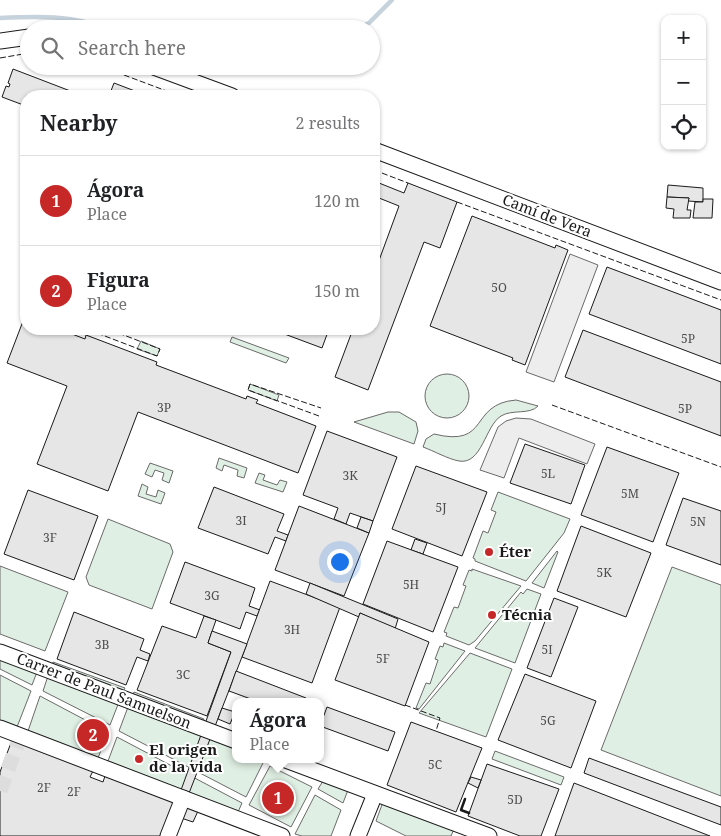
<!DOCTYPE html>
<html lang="en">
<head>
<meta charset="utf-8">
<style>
  body { margin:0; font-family:"Noto Serif",serif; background:#f2f2f2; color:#202124 }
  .controls { position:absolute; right:15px; top:15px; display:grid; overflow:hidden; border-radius:10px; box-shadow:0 1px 4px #0004 }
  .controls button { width:45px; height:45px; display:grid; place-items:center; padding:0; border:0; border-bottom:1px solid #e0e0e0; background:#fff; color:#202124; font:25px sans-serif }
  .you { position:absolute; left:339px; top:561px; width:18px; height:18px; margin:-12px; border:4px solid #fff; border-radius:50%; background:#1a73e8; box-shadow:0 0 0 8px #1a73e833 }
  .badge { display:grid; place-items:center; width:32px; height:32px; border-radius:50%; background:#c62828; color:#fff; font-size:16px; font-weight:700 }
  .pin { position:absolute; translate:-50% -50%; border:2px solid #fff; box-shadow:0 1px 5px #0006 }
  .popup { position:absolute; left:232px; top:698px; width:92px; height:65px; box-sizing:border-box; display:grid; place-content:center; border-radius:10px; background:#fff; filter:drop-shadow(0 1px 4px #0005); font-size:16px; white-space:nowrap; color:#757577 }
  .popup b { font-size:19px; color:#202124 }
  .popup::after { content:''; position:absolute; left:50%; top:100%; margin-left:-10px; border:10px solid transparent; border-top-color:#fff }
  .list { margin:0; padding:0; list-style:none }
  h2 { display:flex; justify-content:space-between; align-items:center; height:65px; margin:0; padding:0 20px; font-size:21px }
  h2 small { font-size:16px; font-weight:400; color:#757577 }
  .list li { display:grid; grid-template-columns:32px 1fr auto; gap:15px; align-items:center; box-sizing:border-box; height:90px; padding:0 20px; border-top:1px solid #e0e0e0 }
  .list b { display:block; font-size:19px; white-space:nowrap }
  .list p { margin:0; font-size:16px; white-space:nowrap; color:#757577 }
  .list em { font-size:16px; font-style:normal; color:#757577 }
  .icon { flex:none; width:28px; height:28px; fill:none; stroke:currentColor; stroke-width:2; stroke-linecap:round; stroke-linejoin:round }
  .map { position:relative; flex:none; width:721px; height:836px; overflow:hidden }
  .search { position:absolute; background:#fff; box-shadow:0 1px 4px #0004; left:20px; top:20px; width:360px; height:55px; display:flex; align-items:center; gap:12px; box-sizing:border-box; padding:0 18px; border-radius:28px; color:#757577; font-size:19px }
  .panel { position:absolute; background:#fff; box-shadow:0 1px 4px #0004; left:20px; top:90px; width:360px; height:245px; border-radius:20px }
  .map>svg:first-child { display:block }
  .green { fill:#e0efe3; stroke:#6a6a6a }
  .parking { fill:#ededed; stroke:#6a6a6a }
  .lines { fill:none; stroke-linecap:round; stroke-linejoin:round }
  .stream { stroke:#c6d2dc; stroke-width:4.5 }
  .building { fill:#e6e6e6; stroke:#1a1a1a }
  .minor-tunnel { stroke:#ddd; stroke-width:15; stroke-dasharray:15 8; stroke-linecap:butt }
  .minor-casing { stroke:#1a1a1a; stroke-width:17 }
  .minor { stroke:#fff; stroke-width:15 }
  .fence { stroke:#1a1a1a; stroke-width:1; stroke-dasharray:6 2.5; stroke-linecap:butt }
  .wall { stroke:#1a1a1a; stroke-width:2.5 }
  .poi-dot { fill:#c62828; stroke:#fff; stroke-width:2 }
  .labels { text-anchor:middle; stroke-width:4; stroke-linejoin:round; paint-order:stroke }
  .number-label { font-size:12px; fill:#4d4d4d }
  .street-label { font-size:15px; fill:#1a1a1a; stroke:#fff }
  .poi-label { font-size:15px; font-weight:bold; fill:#1a1a1a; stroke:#fff; text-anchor:start }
</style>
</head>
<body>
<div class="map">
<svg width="721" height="836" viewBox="0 0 721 836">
  <rect width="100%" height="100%" fill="#fff"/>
  <!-- green -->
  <g class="green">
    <polygon points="232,337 289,358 286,363 230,342"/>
    <polygon points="141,341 160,349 157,356 137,349"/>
    <circle cx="447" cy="396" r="22"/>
    <polygon points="250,384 279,395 277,401 248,390"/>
    <path d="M 516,400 L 538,406 C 530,415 512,409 501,416 C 485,426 482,465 459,461 C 448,459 434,451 423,447 L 426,439 L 434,434 C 491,448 468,404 516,400 Z"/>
    <polygon points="388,412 399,412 416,422 418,431 414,444 354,422"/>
    <polygon points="219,458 247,468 244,478 237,476 238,470 224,465 222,471 216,468"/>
    <polygon points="150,463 173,471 169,483 162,480 164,473 155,470 152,477 145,474"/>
    <polygon points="259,473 265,475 263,480 277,485 280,480 287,482 283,492 255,483"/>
    <polygon points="142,484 148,487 146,494 156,497 158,490 165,493 161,504 138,496"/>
    <polygon points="498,492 570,519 564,533 526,581 475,561 475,559 473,558 483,531 488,533 496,512 491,510"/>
    <polygon points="108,519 170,544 173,552 152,609 89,585 86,577"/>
    <polygon points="557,551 558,552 544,588 532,583"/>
    <polygon points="0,566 68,592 45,651 0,634"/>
    <polygon points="672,567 721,585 721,796 601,750"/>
    <polygon points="472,569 521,586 475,641 469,645 446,636 447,633 444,632 454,607 458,608 466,586 463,585 469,570 472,571"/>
    <polygon points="527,589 541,594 515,663 475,648 521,592 523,594"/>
    <polygon points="444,643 465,651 419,709 416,708 426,683 430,684 438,660 435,659 440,646 443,647"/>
    <polygon points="470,653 512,669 486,737 419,713"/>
    <polygon points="0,658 37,672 32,685 0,669"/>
    <polygon points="53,662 125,688 123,692 52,666"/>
    <polygon points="0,675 31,691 17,727 0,721"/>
    <polygon points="48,676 119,702 110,725 43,691"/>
    <polygon points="134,692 204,719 203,723 132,696"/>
    <polygon points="40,696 108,732 98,758 28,731"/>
    <polygon points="128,707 235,747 236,759 265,759 246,797 119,731"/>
    <polygon points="117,737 242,803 238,812 108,761"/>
    <polygon points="495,751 564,777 561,785 492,759"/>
    <polygon points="270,766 312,787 291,827 249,805"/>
    <polygon points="323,781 348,790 343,803 318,789"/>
    <polygon points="315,795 341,810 331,836 302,836 295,834"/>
    <polygon points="383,802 454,829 451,836 406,836 376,821"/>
  </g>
  <!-- parking -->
  <g class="parking">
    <polygon points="570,254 598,265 554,382 526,372"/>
    <polygon points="516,418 531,419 595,444 587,464 519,438 504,478 480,470 498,427 506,421"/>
    <circle cx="280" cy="798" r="8"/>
  </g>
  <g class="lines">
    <!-- stream -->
    <g class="stream">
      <path d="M 0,18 C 38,16 72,15 109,29"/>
      <polyline points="356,29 369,23 392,0"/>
      <polyline points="207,66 228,71 269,66"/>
    </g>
  </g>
  <!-- building -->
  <g class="building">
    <polygon points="13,69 73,92 71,96 26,96 26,106 2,97 6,86 9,87 10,84 8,83"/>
    <polygon points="114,83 148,96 109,96"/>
    <polygon points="374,181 404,193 408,183 457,202 440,248 424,242 368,390 335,377 353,329 374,329 374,274 399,206 374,196"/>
    <polygon points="668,185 703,188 703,202 688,201 689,198 667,197"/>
    <polygon points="667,197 689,198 687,210 691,210 690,218 673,218 674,209 666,208"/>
    <polygon points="703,199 713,199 712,218 693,218 695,202 703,202"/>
    <polygon points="472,216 555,248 556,245 568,250 525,365 512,360 513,358 430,326"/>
    <polygon points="607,267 721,310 721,364 589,314"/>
    <polygon points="25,316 26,329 59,329 85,339 86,335 157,362 156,365 246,399 247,396 258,400 256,403 316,426 298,473 138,412 108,491 37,464 67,386 7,363"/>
    <polygon points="271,329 329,329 322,348"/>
    <polygon points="583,330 721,382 721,436 565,377"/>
    <polygon points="327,431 397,457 373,521 350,513 346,524 334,519 338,508 303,495"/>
    <polygon points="525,444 585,465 571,504 510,483"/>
    <polygon points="607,447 679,473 653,542 581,515"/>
    <polygon points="416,466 487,492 462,556 392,529"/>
    <polygon points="214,487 284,514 277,531 288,535 286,541 275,537 268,554 198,528"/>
    <polygon points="28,490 98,516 74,580 4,554"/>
    <polygon points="683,498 721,511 721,565 666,545"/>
    <polygon points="299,506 369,533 344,596 275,570"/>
    <polygon points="361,517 373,521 369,533 357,528"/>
    <polygon points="581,526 651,553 626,617 557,591"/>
    <polygon points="415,539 427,543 423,554 411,550"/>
    <polygon points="387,541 458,567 433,632 363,604"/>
    <polygon points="185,562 255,588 249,606 260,610 257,616 246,612 240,629 170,603"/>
    <polygon points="270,581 340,607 312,683 242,657"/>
    <polygon points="310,583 398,619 395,629 360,613 359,617 306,594"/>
    <polygon points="554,598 578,607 551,677 527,668"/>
    <polygon points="74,612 144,639 140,650 150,654 148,661 137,657 126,685 57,659"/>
    <polygon points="360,613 429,642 405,706 335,680"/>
    <polygon points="204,616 216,620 208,643 231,652 207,716 137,690 162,626 196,638"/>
    <polygon points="212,631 247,644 184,806 172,815 231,652 208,643"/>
    <polygon points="236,671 306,698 305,702 259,702 229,691"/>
    <polygon points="525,674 596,701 571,768 498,740"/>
    <polygon points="327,707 395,732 388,751 320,726"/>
    <polygon points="222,708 235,712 230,724 218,719"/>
    <polygon points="411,722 482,748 456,812 387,785"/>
    <polygon points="12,740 93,771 90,777 103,782 105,776 175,802 162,836 0,836 0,772"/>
    <polygon points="589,758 721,807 721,825 584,773"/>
    <polygon points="487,764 559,789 541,836 520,836 468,816"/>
    <polygon points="471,777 481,780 478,788 468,783"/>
    <polygon points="574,783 710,836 555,836"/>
    <polygon points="186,806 198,811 193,822 181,818"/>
  </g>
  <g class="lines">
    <!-- minor-tunnel -->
    <polyline class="minor-tunnel" points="0,791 20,737"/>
    <defs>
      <g id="minor">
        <polyline points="0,41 29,37"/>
        <polyline points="151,66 232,96"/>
        <polyline points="374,150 721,282"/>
        <polyline points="0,652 236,741"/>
        <polyline points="0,728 282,836"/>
        <polyline points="283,759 489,836"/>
        <polyline points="168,836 183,798"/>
        <polyline points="358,836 375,794"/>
      </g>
    </defs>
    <!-- minor casing -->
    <use href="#minor" class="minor-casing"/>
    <!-- minor -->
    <use href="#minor" class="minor"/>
    <!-- fence -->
    <g class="fence">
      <polyline points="0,58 29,53"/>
      <polyline points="100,66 180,96"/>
      <polyline points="374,170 408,183"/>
      <polyline points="457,202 721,300"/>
      <polyline points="97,333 157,356 160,349 108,329"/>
      <polyline points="552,405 721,467"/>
      <polyline points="319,416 248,390 250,384 321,408"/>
      <polyline points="405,705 440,718 436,731"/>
    </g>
    <!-- wall -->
    <polyline class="wall" points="465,799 461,810 469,813"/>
  </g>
  <!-- markers -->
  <g class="poi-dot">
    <circle cx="489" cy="552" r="5"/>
    <circle cx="492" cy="615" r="5"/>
    <circle cx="139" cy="759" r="5"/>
  </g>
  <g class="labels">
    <!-- number labels -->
    <g class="number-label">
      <text x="499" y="292">5O</text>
      <text x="688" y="343">5P</text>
      <text x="164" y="412">3P</text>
      <text x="685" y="413">5P</text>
      <text x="548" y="478">5L</text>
      <text x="350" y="480">3K</text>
      <text x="630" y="498">5M</text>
      <text x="441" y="512">5J</text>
      <text x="241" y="525">3I</text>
      <text x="698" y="526">5N</text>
      <text x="50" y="542">3F</text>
      <text x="604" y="577">5K</text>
      <text x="411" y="589">5H</text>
      <text x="212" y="600">3G</text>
      <text x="292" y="634">3H</text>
      <text x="102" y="649">3B</text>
      <text x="547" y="654">5I</text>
      <text x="383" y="663">5F</text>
      <text x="183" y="679">3C</text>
      <text x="548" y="725">5G</text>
      <text x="435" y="769">5C</text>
      <text x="44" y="792">2F</text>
      <text x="74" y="796">2F</text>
      <text x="515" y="804">5D</text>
    </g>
    <!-- street labels -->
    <g class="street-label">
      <text transform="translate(547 216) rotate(21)" y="5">Camí de Vera</text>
      <text transform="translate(104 691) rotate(21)" y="5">Carrer de Paul Samuelson</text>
    </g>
    <!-- poi labels -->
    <g class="poi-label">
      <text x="499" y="557">Éter</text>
      <text x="502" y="620">Técnia</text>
      <text x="149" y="755">El origen<tspan x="149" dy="17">de la vida</tspan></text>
    </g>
  </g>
</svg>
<div class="controls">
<button>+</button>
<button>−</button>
<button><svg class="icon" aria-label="locate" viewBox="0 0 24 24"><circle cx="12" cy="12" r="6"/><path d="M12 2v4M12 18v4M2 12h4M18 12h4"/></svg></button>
</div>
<div class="you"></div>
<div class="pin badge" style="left:278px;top:798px">1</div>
<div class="popup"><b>Ágora</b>Place</div>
<div class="pin badge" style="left:93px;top:735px">2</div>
<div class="search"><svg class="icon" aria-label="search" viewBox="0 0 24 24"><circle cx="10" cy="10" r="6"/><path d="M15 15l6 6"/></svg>Search here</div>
<section class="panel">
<h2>Nearby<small>2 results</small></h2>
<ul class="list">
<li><span class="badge">1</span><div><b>Ágora</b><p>Place</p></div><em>120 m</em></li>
<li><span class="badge">2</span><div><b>Figura</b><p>Place</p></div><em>150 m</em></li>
</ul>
</section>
</div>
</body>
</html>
